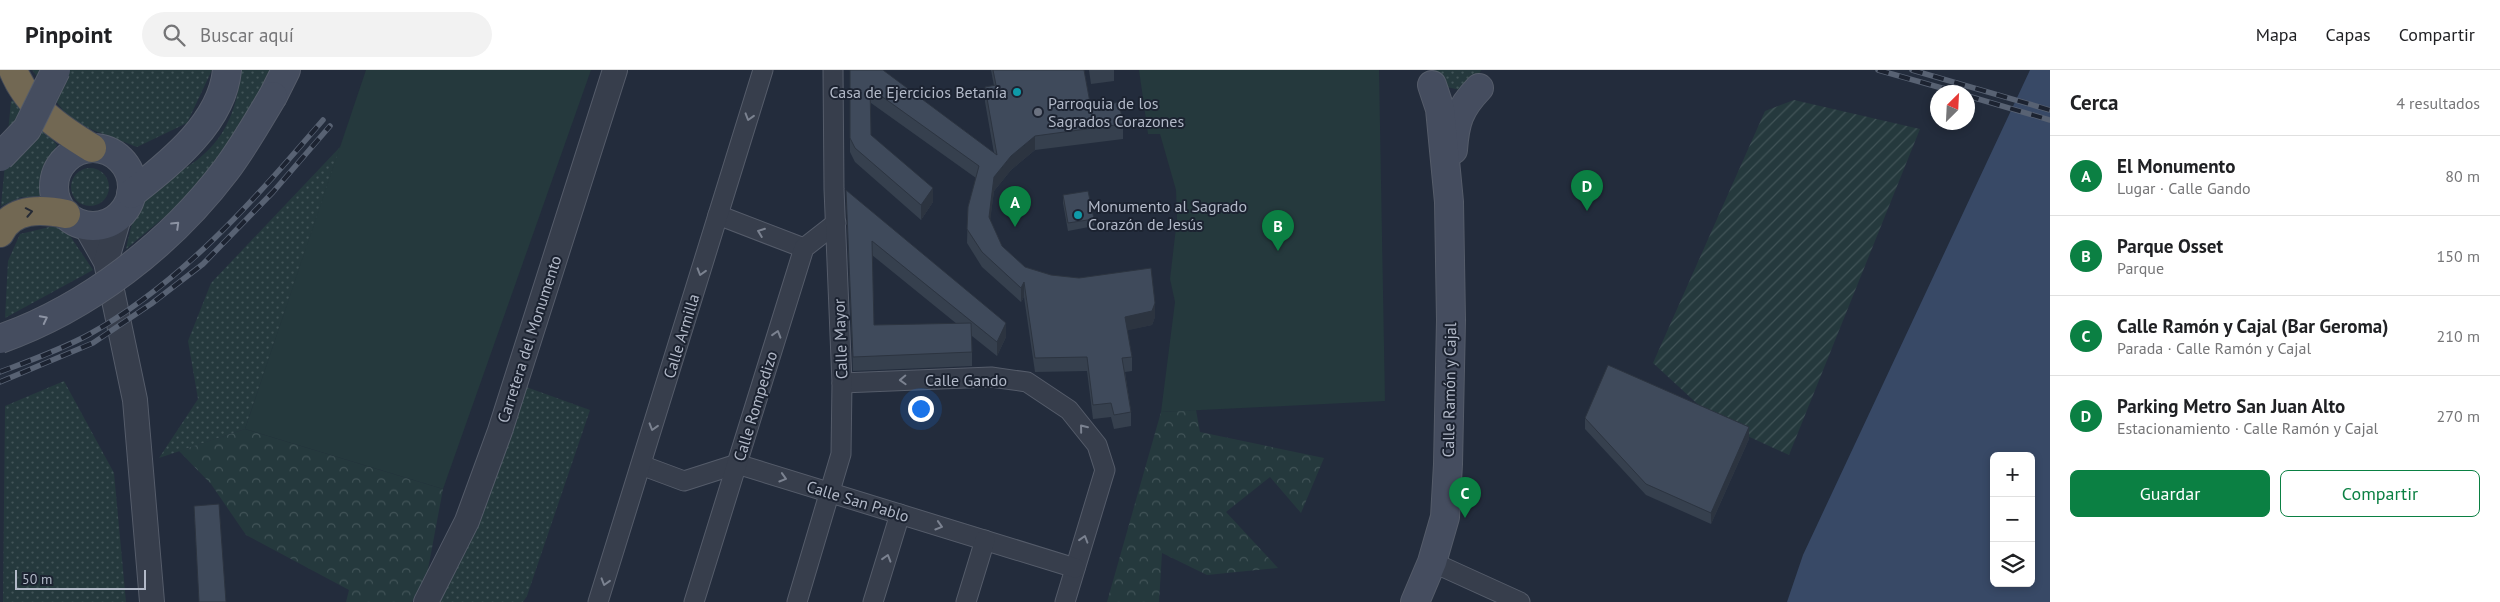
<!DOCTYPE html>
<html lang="es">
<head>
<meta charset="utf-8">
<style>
  body { margin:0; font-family:"PT Sans",sans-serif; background:#f2f2f2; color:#202124 }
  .controls { position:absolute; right:15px; bottom:15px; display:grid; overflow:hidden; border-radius:8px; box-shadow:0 2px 8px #0003 }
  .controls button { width:45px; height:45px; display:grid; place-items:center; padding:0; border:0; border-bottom:1px solid #e0e0e0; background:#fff; color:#202124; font:25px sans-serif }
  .compass { position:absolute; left:1930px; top:15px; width:45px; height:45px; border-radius:50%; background:#fff; box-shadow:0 2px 8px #0003; rotate:24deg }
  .scale { position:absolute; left:15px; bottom:12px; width:131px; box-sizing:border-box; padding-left:5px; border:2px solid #b2b9c8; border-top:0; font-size:14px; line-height:18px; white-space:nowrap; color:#b2b9c8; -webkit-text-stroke:4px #1c2331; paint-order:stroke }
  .you { position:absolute; left:920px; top:338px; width:18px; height:18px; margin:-12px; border:4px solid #fff; border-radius:50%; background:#1a73e8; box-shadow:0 0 0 8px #1a73e833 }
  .badge { display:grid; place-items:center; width:32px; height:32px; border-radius:50%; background:#0b8043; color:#fff; font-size:16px; font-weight:700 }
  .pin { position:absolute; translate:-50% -41px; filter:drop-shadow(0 1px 2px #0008) }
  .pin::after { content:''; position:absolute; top:26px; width:18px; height:15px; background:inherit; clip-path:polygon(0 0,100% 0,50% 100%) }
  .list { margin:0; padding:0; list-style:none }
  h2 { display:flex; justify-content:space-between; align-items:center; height:65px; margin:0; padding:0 20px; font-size:21px }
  h2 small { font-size:16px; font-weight:400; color:#757577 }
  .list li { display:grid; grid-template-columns:32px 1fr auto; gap:15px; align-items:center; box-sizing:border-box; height:80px; padding:0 20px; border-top:1px solid #e0e0e0 }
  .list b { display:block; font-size:19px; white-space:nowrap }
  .list p { margin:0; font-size:16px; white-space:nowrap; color:#757577 }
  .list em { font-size:16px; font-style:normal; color:#757577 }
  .actions { display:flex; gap:10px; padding:15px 20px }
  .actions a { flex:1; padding:11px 0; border:1px solid #0b8043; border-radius:8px; text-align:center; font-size:18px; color:#0b8043 }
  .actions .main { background:#0b8043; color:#fff }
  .icon { flex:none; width:28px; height:28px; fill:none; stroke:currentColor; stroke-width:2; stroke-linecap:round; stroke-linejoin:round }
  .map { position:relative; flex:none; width:2050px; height:532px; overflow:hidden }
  header { display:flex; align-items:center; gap:30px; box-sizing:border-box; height:70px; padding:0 25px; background:#fff; border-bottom:1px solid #e0e0e0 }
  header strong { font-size:24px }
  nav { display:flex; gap:28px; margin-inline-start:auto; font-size:18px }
  .search { width:350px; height:45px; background:#f2f2f2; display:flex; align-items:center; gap:12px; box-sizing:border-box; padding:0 18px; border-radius:28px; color:#757577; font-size:19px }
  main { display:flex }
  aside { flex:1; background:#fff }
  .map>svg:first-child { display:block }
  .grass { fill:url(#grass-dots) }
  .forest { fill:url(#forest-crowns) }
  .park { fill:#25393d }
  .garden { fill:url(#garden-furrows) }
  .water { fill:#384966; fill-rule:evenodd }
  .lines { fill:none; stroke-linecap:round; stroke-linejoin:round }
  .minor-casing { stroke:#555c6a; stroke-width:21 }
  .tertiary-casing { stroke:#555c6a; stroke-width:26 }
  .secondary-casing { stroke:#555c6a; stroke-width:30 }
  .motorway-casing { stroke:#424957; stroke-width:30 }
  .minor { stroke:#373e4c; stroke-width:19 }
  .tertiary { stroke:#373e4c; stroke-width:24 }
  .secondary { stroke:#454d5f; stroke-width:28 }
  .motorway { stroke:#726853; stroke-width:28 }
  .rail-casing { stroke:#586273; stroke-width:5.5 }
  .rail { stroke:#1c2331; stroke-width:4; stroke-dasharray:11; stroke-linecap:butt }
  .secondary-bridge-casing { stroke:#555c6a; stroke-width:30; stroke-linecap:butt }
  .secondary-bridge { stroke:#454d5f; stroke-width:28 }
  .wall { fill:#36404e; fill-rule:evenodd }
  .shaded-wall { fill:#2c3440 }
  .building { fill:#3f4a5b; stroke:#2c3440 }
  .oneway { stroke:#7b8290 }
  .oneway2 { stroke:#252a34 }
  .oneway3 { stroke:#8c93a3 }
  .culture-dot { fill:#0f9aa8; stroke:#1c2331; stroke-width:2 }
  .worship-dot { fill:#6b7280; stroke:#1c2331; stroke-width:2 }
  .labels { text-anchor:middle; stroke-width:4; stroke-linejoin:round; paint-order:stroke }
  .poi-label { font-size:16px; fill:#b2b9c8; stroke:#1c2331; text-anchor:start }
  .street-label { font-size:16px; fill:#b2b9c8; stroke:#1c2331 }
</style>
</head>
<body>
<header>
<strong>Pinpoint</strong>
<div class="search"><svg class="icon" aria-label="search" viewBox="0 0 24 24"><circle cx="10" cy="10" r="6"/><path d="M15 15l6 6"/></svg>Buscar aquí</div>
<nav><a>Mapa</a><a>Capas</a><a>Compartir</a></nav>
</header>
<main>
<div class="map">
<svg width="2050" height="532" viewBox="0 0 2050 532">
  <defs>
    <pattern id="grass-dots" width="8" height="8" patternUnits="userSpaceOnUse" patternTransform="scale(1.25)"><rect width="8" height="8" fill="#25393d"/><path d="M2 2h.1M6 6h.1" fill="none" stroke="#425458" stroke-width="1.8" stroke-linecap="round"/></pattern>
    <pattern id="forest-crowns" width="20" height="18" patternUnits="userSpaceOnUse" patternTransform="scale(1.25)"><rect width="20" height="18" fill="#25393d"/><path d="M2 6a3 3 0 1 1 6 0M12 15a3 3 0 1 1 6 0" fill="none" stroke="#425458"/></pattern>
    <pattern id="garden-furrows" width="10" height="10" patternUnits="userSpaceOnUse" patternTransform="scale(1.25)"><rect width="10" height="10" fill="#25393d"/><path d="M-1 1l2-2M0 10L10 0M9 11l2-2" fill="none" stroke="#425458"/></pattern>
  </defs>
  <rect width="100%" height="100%" fill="#232c3c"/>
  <!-- grass -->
  <g class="grass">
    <polygon points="32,0 212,0 187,53 137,77 72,52"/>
    <path d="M 241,0 L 273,0 L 223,81 L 179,135 L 126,179 C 130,162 133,143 144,129 C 153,116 170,107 184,99 C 222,76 237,44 241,0 Z"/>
    <polygon points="1432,0 1481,0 1479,5 1460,20 1443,16"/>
    <polygon points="18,30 57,75 41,107 41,131 22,127 1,136 11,31"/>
    <polygon points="341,76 245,359 159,388 198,329 188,271 211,213"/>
    <circle cx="90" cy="117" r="19"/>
    <polygon points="62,154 93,200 5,248 8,191 20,164"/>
    <polygon points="64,311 114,403 126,532 3,532 5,336"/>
    <polygon points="515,313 590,340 527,526 523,532 434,532"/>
  </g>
  <!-- forest -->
  <g class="forest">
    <polygon points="1196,340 1200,362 1324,388 1301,443 1270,407 1226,442 1278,498 1207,505 1162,483 1159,532 1107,532 1161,342"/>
    <polygon points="245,359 443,419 426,510 412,532 346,532 349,520 246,465 211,414 179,381"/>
  </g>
  <!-- park -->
  <g class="park">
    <polygon points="366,0 591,0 443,419 245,359"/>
    <polygon points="1139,0 1379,0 1385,331 1161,342 1175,232 1170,209 1177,149 1176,120 1160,64 1148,64"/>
  </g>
  <!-- garden -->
  <polygon class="garden" points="1794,30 1920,59 1789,385 1717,352 1653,293 1765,41"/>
  <!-- water -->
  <path class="water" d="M 2030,0 L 2050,0 L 2050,532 L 1787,532 L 1803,485 ZM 1994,386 L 2031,386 L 2031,513 L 1994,513 Z"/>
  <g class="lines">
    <defs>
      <g id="minor">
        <polyline points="718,145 804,178"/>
        <polyline points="842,313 991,307 1027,312 1069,340 1097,375 1105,400 1065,532"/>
        <polyline points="641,395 684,411 737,394 1075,498"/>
        <polyline points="1432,492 1520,532"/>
        <polyline points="598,532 763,0"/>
        <polyline points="694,532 804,178 836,153"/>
        <polyline points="797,532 841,384 842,313 834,119 833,0"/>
        <polyline points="873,532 900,444"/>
        <polyline points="966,532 985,470"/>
      </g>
      <g id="tertiary">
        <polyline points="85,155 106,192 135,330 152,532"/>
        <polyline points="106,192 120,144"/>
        <polyline points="426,532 467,451 500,361 615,0"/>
      </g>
      <g id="secondary">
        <polyline points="273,26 286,0"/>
        <circle cx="93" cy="117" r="39"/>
        <path d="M 1453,80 C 1455,52 1459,39 1479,18"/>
        <path d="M 131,124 C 170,93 222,53 227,0"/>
        <polyline points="1415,532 1432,492 1445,447 1448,394 1451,250 1449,132 1440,39 1432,15"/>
      </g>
      <g id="motorway">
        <path d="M 13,0 C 28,37 59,58 92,78"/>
        <path d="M 0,163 C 12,137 42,139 66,144"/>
      </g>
    </defs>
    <!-- minor casing -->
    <use href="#minor" class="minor-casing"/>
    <!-- tertiary casing -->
    <use href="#tertiary" class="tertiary-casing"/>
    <!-- secondary casing -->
    <use href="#secondary" class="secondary-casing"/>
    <!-- motorway casing -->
    <use href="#motorway" class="motorway-casing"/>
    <!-- minor -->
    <use href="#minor" class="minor"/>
    <!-- tertiary -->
    <use href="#tertiary" class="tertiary"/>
    <!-- secondary -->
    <use href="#secondary" class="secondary"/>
    <!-- motorway -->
    <use href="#motorway" class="motorway"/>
    <defs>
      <g id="rail">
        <polyline points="1878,0 1956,22"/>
        <polyline points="1912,0 2050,40"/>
        <polyline points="1968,26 2050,50"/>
        <path d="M 0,302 C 29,291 60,280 88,265 C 182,213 254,130 323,50"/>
        <polyline points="0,312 93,273 151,234 203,194 273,122 330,56"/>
      </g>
    </defs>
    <!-- rail casing -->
    <use href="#rail" class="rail-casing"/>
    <!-- rail -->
    <use href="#rail" class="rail"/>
    <defs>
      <g id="secondary-bridge">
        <polyline points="0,87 27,59 56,0"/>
        <path d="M 0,269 C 88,238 170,174 226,100 C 244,76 258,51 273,26"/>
      </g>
    </defs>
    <!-- secondary-bridge casing -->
    <use href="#secondary-bridge" class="secondary-bridge-casing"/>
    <!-- secondary-bridge -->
    <use href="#secondary-bridge" class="secondary-bridge"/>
  </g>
  <!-- wall -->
  <g class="wall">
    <polygon points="850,0 994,83 985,32 985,17 994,16 991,0 1084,0 1091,38 1123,54 1123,69 1035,80 1011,100 994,121 990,150 1002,176 1025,197 1155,247 1152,255 1127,260 1132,287 1132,301 1125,302 1131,342 1131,356 1114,359 1111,347 1093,349 1087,301 1035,302 1024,227 1021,232 982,197 967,173 968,137 976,108 871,33 871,65 933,132 921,150 855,92 850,82"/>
    <polygon points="1089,0 1114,0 1114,11 1091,14"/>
    <path d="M 846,120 L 1006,267 L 997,286 L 972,266 L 972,296 L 853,301 ZM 872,185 L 957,254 L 874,255 Z"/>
    <polygon points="1063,125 1094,149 1094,156 1068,161 1063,133"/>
    <polygon points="1585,348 1749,369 1711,454 1646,425 1585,359"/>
  </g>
  <!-- shaded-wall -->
  <g class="shaded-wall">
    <polygon points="1035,66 1035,80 1011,100 994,121 989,161 989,147 994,107 1011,86"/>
    <polygon points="933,118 933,132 921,150 921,135"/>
    <polygon points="1024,212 1024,227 1021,232 1021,218"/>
    <polygon points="1155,233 1155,247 1152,255 1125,261 1125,247"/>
    <polygon points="1006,253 1006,267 997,286 997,272"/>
    <polygon points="1749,357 1749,369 1711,454 1711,443"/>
  </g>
  <!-- building -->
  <g class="building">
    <polygon points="850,0 883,0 997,85 985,17 996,15 993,0 1084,0 1091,38 1119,32 1123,54 1035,66 1011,86 994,107 989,147 1002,176 1025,197 1051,205 1079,208 1151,198 1155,233 1152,241 1125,247 1132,287 1122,288 1131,342 1114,345 1111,333 1093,335 1087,287 1035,288 1024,212 1021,218 982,182 967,159 968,137 979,96 870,18 871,65 933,118 921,135 855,78 850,68"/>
    <polygon points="846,120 1006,253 997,272 872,171 874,255 971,253 972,282 853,287"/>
    <polygon points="1088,121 1094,149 1068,153 1063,125"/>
    <polygon points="1608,295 1749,357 1711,443 1646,414 1585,348"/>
    <polygon points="219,434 226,532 199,532 194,436"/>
  </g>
  <!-- one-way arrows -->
  <defs><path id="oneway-chevron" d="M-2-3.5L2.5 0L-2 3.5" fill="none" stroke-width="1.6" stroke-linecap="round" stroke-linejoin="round" transform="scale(1.25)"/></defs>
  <g class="oneway">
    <use href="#oneway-chevron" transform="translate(749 47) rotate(107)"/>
    <use href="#oneway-chevron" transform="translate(761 162) rotate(-159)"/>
    <use href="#oneway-chevron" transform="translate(701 202) rotate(107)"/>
    <use href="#oneway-chevron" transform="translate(777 264) rotate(-73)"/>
    <use href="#oneway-chevron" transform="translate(903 310) rotate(178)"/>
    <use href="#oneway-chevron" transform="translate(653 357) rotate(107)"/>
    <use href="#oneway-chevron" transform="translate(1083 358) rotate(-129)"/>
    <use href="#oneway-chevron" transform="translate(783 408) rotate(17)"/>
    <use href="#oneway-chevron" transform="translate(939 456) rotate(17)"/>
    <use href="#oneway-chevron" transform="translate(1084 469) rotate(-73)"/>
    <use href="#oneway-chevron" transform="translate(887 488) rotate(-73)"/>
    <use href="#oneway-chevron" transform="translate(605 512) rotate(107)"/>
  </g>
  <use class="oneway2" href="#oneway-chevron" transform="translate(29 142) rotate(-11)"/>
  <g class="oneway3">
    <use href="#oneway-chevron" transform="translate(176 155) rotate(-44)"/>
    <use href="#oneway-chevron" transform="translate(44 249) rotate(-27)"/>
  </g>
  <!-- markers -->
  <g class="culture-dot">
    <circle cx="1017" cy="22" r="5"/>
    <circle cx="1078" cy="145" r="5"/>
  </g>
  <circle class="worship-dot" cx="1038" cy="42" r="5"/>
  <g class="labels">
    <!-- poi labels -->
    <g class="poi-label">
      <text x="1007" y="28" text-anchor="end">Casa de Ejercicios Betanía</text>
      <text x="1048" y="39">Parroquia de los<tspan x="1048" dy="18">Sagrados Corazones</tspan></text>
      <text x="1088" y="142">Monumento al Sagrado<tspan x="1088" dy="18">Corazón de Jesús</tspan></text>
    </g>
    <!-- street labels -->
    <g class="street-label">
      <text transform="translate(681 266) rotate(-73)" y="6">Calle Armilla</text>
      <text transform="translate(529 269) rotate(-72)" y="6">Carretera del Monumento</text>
      <text transform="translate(840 269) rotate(-92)" y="6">Calle Mayor</text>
      <text x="966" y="316">Calle Gando</text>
      <text transform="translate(1449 320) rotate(-89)" y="6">Calle Ramón y Cajal</text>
      <text transform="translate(755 336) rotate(-73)" y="6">Calle Rompedizo</text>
      <text transform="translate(858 431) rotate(17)" y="6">Calle San Pablo</text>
    </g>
  </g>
</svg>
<div class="controls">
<button>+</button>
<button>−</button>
<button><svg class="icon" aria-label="layers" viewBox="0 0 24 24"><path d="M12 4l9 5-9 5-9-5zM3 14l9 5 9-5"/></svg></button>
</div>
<svg class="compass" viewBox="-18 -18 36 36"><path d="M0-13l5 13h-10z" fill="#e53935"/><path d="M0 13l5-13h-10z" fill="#757577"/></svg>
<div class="scale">50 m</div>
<div class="you"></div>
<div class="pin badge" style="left:1015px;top:157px">A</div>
<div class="pin badge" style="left:1278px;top:181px">B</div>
<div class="pin badge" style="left:1465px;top:448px">C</div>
<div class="pin badge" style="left:1587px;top:141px">D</div>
</div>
<aside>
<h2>Cerca<small>4 resultados</small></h2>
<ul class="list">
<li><span class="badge">A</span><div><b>El Monumento</b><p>Lugar · Calle Gando</p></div><em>80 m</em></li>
<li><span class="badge">B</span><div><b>Parque Osset</b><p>Parque</p></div><em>150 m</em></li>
<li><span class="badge">C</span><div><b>Calle Ramón y Cajal (Bar Geroma)</b><p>Parada · Calle Ramón y Cajal</p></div><em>210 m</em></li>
<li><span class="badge">D</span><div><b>Parking Metro San Juan Alto</b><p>Estacionamiento · Calle Ramón y Cajal</p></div><em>270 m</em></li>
</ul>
<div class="actions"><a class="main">Guardar</a><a>Compartir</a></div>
</aside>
</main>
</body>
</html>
